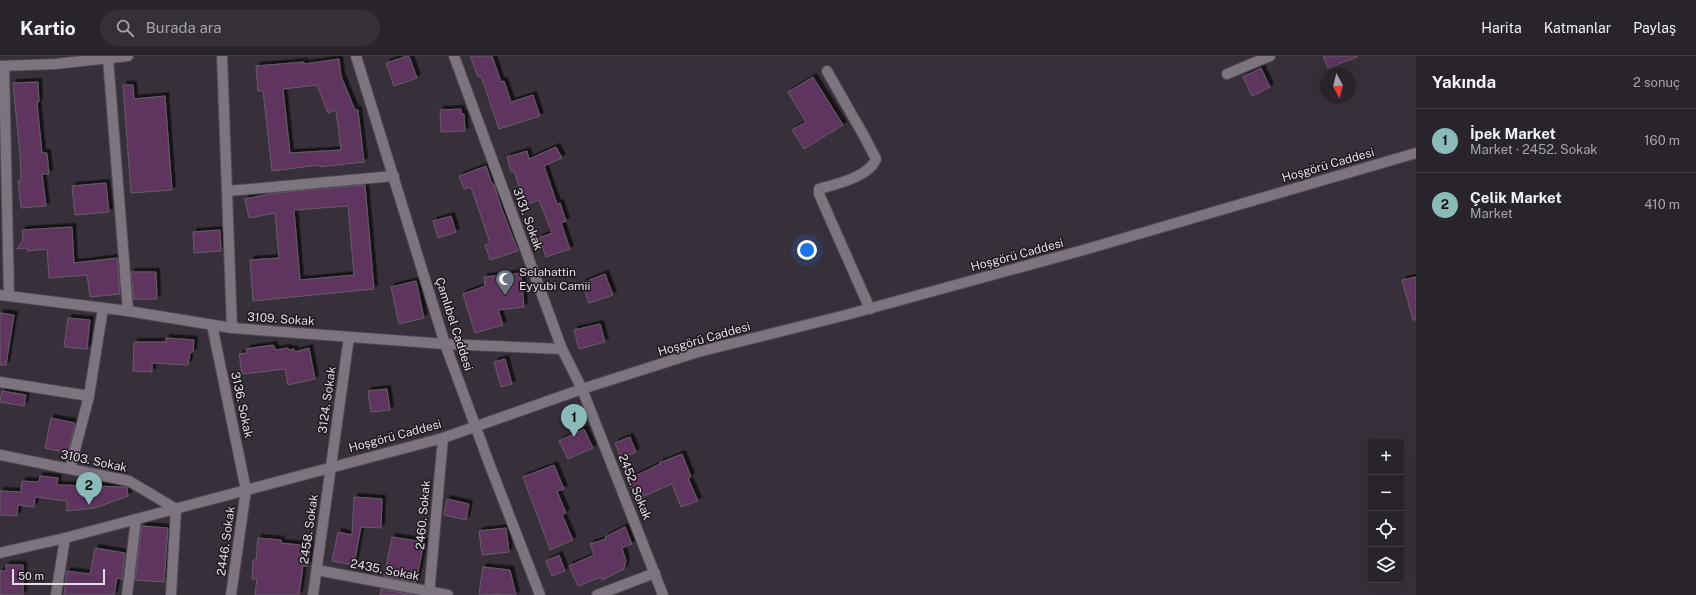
<!DOCTYPE html>
<html lang="tr">
<head>
<meta charset="utf-8">
<style>
  body { margin:0; font-family:"Public Sans",sans-serif; background:#352f38; color:#f1f3f6 }
  .controls { position:absolute; right:12px; bottom:12px; display:grid; overflow:hidden; border-radius:4px; box-shadow:0 4px 16px #0002 }
  .controls button { width:36px; height:36px; display:grid; place-items:center; padding:0; border:0; border-bottom:1px solid #454048; background:#29232c; color:#f1f3f6; font:20px sans-serif }
  .compass { position:absolute; left:1320px; top:12px; width:36px; height:36px; border-radius:50%; background:#29232c; box-shadow:0 4px 16px #0002; rotate:173deg }
  .scale { position:absolute; left:12px; bottom:10px; width:93px; box-sizing:border-box; padding-left:4px; border:2px solid #e4dee5; border-top:0; font-size:11px; line-height:14px; white-space:nowrap; color:#e4dee5; -webkit-text-stroke:3px #1d191e; paint-order:stroke }
  .you { position:absolute; left:807px; top:194px; width:14px; height:14px; margin:-10px; border:3px solid #fff; border-radius:50%; background:#1a73e8; box-shadow:0 0 0 6px #1a73e833 }
  .badge { display:grid; place-items:center; width:26px; height:26px; border-radius:50%; background:#8bbbb9; color:#111; font-size:13px; font-weight:700 }
  .pin { position:absolute; translate:-50% -33px; filter:drop-shadow(0 1px 2px #0008) }
  .pin::after { content:''; position:absolute; top:21px; width:14px; height:12px; background:inherit; clip-path:polygon(0 0,100% 0,50% 100%) }
  .list { margin:0; padding:0; list-style:none }
  h2 { display:flex; justify-content:space-between; align-items:center; height:52px; margin:0; padding:0 16px; font-size:17px }
  h2 small { font-size:13px; font-weight:400; color:#a5a4a9 }
  .list li { display:grid; grid-template-columns:26px 1fr auto; gap:12px; align-items:center; box-sizing:border-box; height:64px; padding:0 16px; border-top:1px solid #454048 }
  .list b { display:block; font-size:15px; white-space:nowrap }
  .list p { margin:0; font-size:13px; white-space:nowrap; color:#a5a4a9 }
  .list em { font-size:13px; font-style:normal; color:#a5a4a9 }
  .icon { flex:none; width:22px; height:22px; fill:none; stroke:currentColor; stroke-width:2; stroke-linecap:round; stroke-linejoin:round }
  .map { position:relative; flex:none; width:1416px; height:539px; overflow:hidden }
  header { display:flex; align-items:center; gap:24px; box-sizing:border-box; height:56px; padding:0 20px; background:#29232c; border-bottom:1px solid #454048 }
  header strong { font-size:19px }
  nav { display:flex; gap:22px; margin-inline-start:auto; font-size:14px }
  .search { width:280px; height:36px; background:#352f38; display:flex; align-items:center; gap:10px; box-sizing:border-box; padding:0 14px; border-radius:22px; color:#a5a4a9; font-size:15px }
  main { display:flex }
  aside { flex:1; background:#29232c }
  .map>svg:first-child { display:block }
  .building { fill:#5f365f; stroke:#675c66; fill-rule:evenodd; filter:url(#shadow) }
  .lines { fill:none; stroke-linecap:round; stroke-linejoin:round }
  .minor-casing { stroke:#524b54; stroke-width:12 }
  .tertiary-casing { stroke:#524b54; stroke-width:12 }
  .minor { stroke:#7e7480; stroke-width:10 }
  .tertiary { stroke:#7e7480; stroke-width:10 }
  .labels { text-anchor:middle; stroke-width:3; stroke-linejoin:round; paint-order:stroke }
  .street-label { font-size:12px; fill:#e4dee5; stroke:#1d191e }
  .poi-label { font-size:12px; fill:#e4dee5; stroke:#1d191e; text-anchor:start }
</style>
</head>
<body>
<header>
<strong>Kartio</strong>
<div class="search"><svg class="icon" aria-label="search" viewBox="0 0 24 24"><circle cx="10" cy="10" r="6"/><path d="M15 15l6 6"/></svg>Burada ara</div>
<nav><a>Harita</a><a>Katmanlar</a><a>Paylaş</a></nav>
</header>
<main>
<div class="map">
<svg width="1416" height="539" viewBox="0 0 1416 539">
  <defs>
    <filter id="shadow"><feDropShadow dx="3.5" dy="-3.5" stdDeviation="0" flood-color="#0009"/></filter>
  </defs>
  <rect width="100%" height="100%" fill="#372f3a"/>
  <!-- building -->
  <g class="building">
    <polygon points="407,0 409,0 417,22 394,30 386,7"/>
    <polygon points="470,0 492,0 501,26 504,25 511,46 533,39 540,60 499,73 481,20 478,21"/>
    <polygon points="1323,0 1357,0 1357,1 1328,12"/>
    <path d="M 339,3 L 341,20 L 355,54 L 358,54 L 364,106 L 320,111 L 320,109 L 272,115 L 263,35 L 258,35 L 256,10 L 304,6 L 304,8 ZM 317,29 L 328,57 L 336,54 L 341,94 L 290,97 L 283,33 Z"/>
    <polygon points="1261,12 1270,31 1252,40 1243,21"/>
    <polygon points="813,21 843,69 804,93 792,74 806,66 788,36"/>
    <polygon points="38,26 39,46 37,47 42,97 47,97 49,118 42,118 46,150 21,152 18,125 21,124 20,99 13,27"/>
    <polygon points="123,29 133,29 134,43 165,40 172,134 131,137"/>
    <polygon points="461,53 461,58 464,58 465,75 441,76 440,54"/>
    <polygon points="556,91 562,102 544,110 557,148 560,147 566,165 561,167 570,193 546,201 539,182 552,177 539,144 525,149 514,115 511,116 507,101 527,95 529,103"/>
    <polygon points="486,110 492,128 494,128 501,151 518,195 490,204 485,189 490,187 471,131 464,133 459,120"/>
    <polygon points="106,127 109,156 75,159 72,130"/>
    <path d="M 365,129 L 374,233 L 253,245 L 250,204 L 279,202 L 275,157 L 249,162 L 245,143 L 274,137 ZM 348,150 L 354,219 L 300,224 L 294,154 Z"/>
    <polygon points="451,160 456,176 438,182 433,165"/>
    <polygon points="72,171 74,207 117,202 120,238 90,241 87,219 49,222 47,193 27,195 27,192 17,193 23,184 22,174"/>
    <polygon points="220,174 221,195 194,197 193,176"/>
    <polygon points="131,216 156,216 157,243 134,243"/>
    <polygon points="521,217 524,251 498,254 503,269 475,277 463,238 485,230 484,221"/>
    <polygon points="605,218 613,239 589,247 582,227"/>
    <polygon points="1416,221 1416,264 1413,264 1402,224"/>
    <polygon points="416,225 424,262 399,268 391,231"/>
    <polygon points="0,257 14,259 6,309 0,309"/>
    <polygon points="68,262 90,264 87,293 64,291"/>
    <polygon points="600,268 605,286 579,293 574,274"/>
    <polygon points="166,282 194,284 193,296 190,297 188,309 152,307 152,316 133,315 134,286 166,286"/>
    <polygon points="273,289 276,294 288,292 289,294 294,293 295,296 309,292 315,323 288,329 285,313 242,318 239,298 247,297 246,293 252,292"/>
    <polygon points="505,303 512,328 501,331 494,306"/>
    <polygon points="387,333 390,354 371,356 368,335"/>
    <polygon points="2,335 26,339 24,350 0,346"/>
    <polygon points="51,362 75,367 68,397 45,392"/>
    <polygon points="584,373 593,392 568,403 559,385"/>
    <polygon points="630,381 636,396 621,402 615,387"/>
    <polygon points="682,398 691,421 688,422 698,445 681,451 672,428 637,443 627,424 660,408 659,407"/>
    <polygon points="554,409 564,433 557,435 566,457 562,459 573,484 550,494 523,421"/>
    <polygon points="40,420 58,422 57,429 127,431 128,440 95,452 67,455 67,445 35,441 34,451 18,449 17,460 0,459 0,435 21,436 22,425 39,426"/>
    <polygon points="354,441 382,443 381,472 361,471 354,509 332,505 338,476 352,479"/>
    <polygon points="447,443 469,448 466,464 444,459"/>
    <polygon points="142,470 168,472 164,526 135,524"/>
    <polygon points="625,471 632,488 622,492 626,505 624,513 602,524 601,521 578,530 569,510 594,499 590,488 606,483 605,481"/>
    <polygon points="506,472 509,496 482,499 479,475"/>
    <polygon points="392,481 424,486 416,526 384,520"/>
    <polygon points="258,482 281,484 281,487 310,490 308,510 303,510 299,539 255,539 257,523 252,523 253,504 256,504"/>
    <polygon points="95,492 125,497 122,523 117,522 114,539 64,539 67,515 90,518"/>
    <polygon points="559,499 565,515 552,520 546,505"/>
    <polygon points="6,509 23,509 23,539 0,539 0,515 6,515"/>
    <polygon points="483,511 510,514 516,539 479,538"/>
    <polygon points="381,533 413,539 380,539"/>
  </g>
  <g class="lines">
    <defs>
      <g id="minor">
        <polyline points="222,0 232,272"/>
        <polyline points="454,0 562,293 582,333 663,539"/>
        <polyline points="108,2 128,255"/>
        <polyline points="0,10 55,8 128,0"/>
        <polyline points="4,10 9,240"/>
        <path d="M 827,15 L 864,80 L 876,103 C 869,121 836,128 819,133 L 819,138 L 870,253"/>
        <polyline points="1227,18 1270,0"/>
        <polyline points="228,135 394,120"/>
        <polyline points="0,239 128,255 232,272 445,288 562,293"/>
        <polyline points="212,269 246,434 231,539"/>
        <polyline points="0,326 89,340"/>
        <polyline points="0,399 129,425 176,453 171,539"/>
        <polyline points="70,413 89,340 103,252"/>
        <polyline points="317,514 448,539"/>
        <polyline points="56,539 65,482"/>
        <polyline points="127,539 136,463"/>
        <polyline points="313,539 349,281"/>
        <polyline points="429,539 443,382"/>
        <polyline points="597,539 655,517"/>
      </g>
      <g id="tertiary">
        <polyline points="356,0 445,288 489,407 540,539"/>
        <polyline points="0,497 65,482 443,382 582,333 698,296 846,259 1087,193 1416,97"/>
      </g>
    </defs>
    <!-- minor casing -->
    <use href="#minor" class="minor-casing"/>
    <!-- tertiary casing -->
    <use href="#tertiary" class="tertiary-casing"/>
    <!-- minor -->
    <use href="#minor" class="minor"/>
    <!-- tertiary -->
    <use href="#tertiary" class="tertiary"/>
  </g>
  <!-- icons -->
  <defs>
    <symbol id="mosque-pin" viewBox="-11 -11 22 30"><path d="M0 17L-7.5 6A9.5 9.5 0 1 1 7.5 6Z" fill="#6b7280" stroke="#1d191e"/><path d="M3.5-4.9A6 6 0 1 0 3.5 4.9A5 5 0 1 1 3.5-4.9Z" fill="#fff"/></symbol>
  </defs>
  <g fill-rule="evenodd">
    <use href="#mosque-pin" x="494" y="212" width="22" height="30"/>
  </g>
  <g class="labels">
    <!-- street labels -->
    <g class="street-label">
      <text transform="translate(1328 109) rotate(-16)" y="4">Hoşgörü Caddesi</text>
      <text transform="translate(528 163) rotate(70)" y="4">3131. Sokak</text>
      <text transform="translate(1017 199) rotate(-15)" y="4">Hoşgörü Caddesi</text>
      <text transform="translate(281 263) rotate(4)" y="4">3109. Sokak</text>
      <text transform="translate(454 268) rotate(72)" y="4">Çamlıbel Caddesi</text>
      <text transform="translate(704 283) rotate(-16)" y="4">Hoşgörü Caddesi</text>
      <text transform="translate(327 344) rotate(-82)" y="4">3124. Sokak</text>
      <text transform="translate(242 349) rotate(78)" y="4">3136. Sokak</text>
      <text transform="translate(395 380) rotate(-15)" y="4">Hoşgörü Caddesi</text>
      <text transform="translate(94 405) rotate(12)" y="4">3103. Sokak</text>
      <text transform="translate(635 431) rotate(68)" y="4">2452. Sokak</text>
      <text transform="translate(423 459) rotate(-85)" y="4">2460. Sokak</text>
      <text transform="translate(309 473) rotate(-82)" y="4">2458. Sokak</text>
      <text transform="translate(226 485) rotate(-82)" y="4">2446. Sokak</text>
      <text transform="translate(385 514) rotate(11)" y="4">2435. Sokak</text>
    </g>
    <!-- poi labels -->
    <g class="poi-label">
      <text x="519" y="220">Selahattin<tspan x="519" dy="14">Eyyubi Camii</tspan></text>
    </g>
  </g>
</svg>
<div class="controls">
<button>+</button>
<button>−</button>
<button><svg class="icon" aria-label="locate" viewBox="0 0 24 24"><circle cx="12" cy="12" r="6"/><path d="M12 2v4M12 18v4M2 12h4M18 12h4"/></svg></button>
<button><svg class="icon" aria-label="layers" viewBox="0 0 24 24"><path d="M12 4l9 5-9 5-9-5zM3 14l9 5 9-5"/></svg></button>
</div>
<svg class="compass" viewBox="-18 -18 36 36"><path d="M0-13l5 13h-10z" fill="#e53935"/><path d="M0 13l5-13h-10z" fill="#a5a4a9"/></svg>
<div class="scale">50 m</div>
<div class="you"></div>
<div class="pin badge" style="left:574px;top:381px">1</div>
<div class="pin badge" style="left:89px;top:449px">2</div>
</div>
<aside>
<h2>Yakında<small>2 sonuç</small></h2>
<ul class="list">
<li><span class="badge">1</span><div><b>İpek Market</b><p>Market · 2452. Sokak</p></div><em>160 m</em></li>
<li><span class="badge">2</span><div><b>Çelik Market</b><p>Market</p></div><em>410 m</em></li>
</ul>
</aside>
</main>
</body>
</html>
